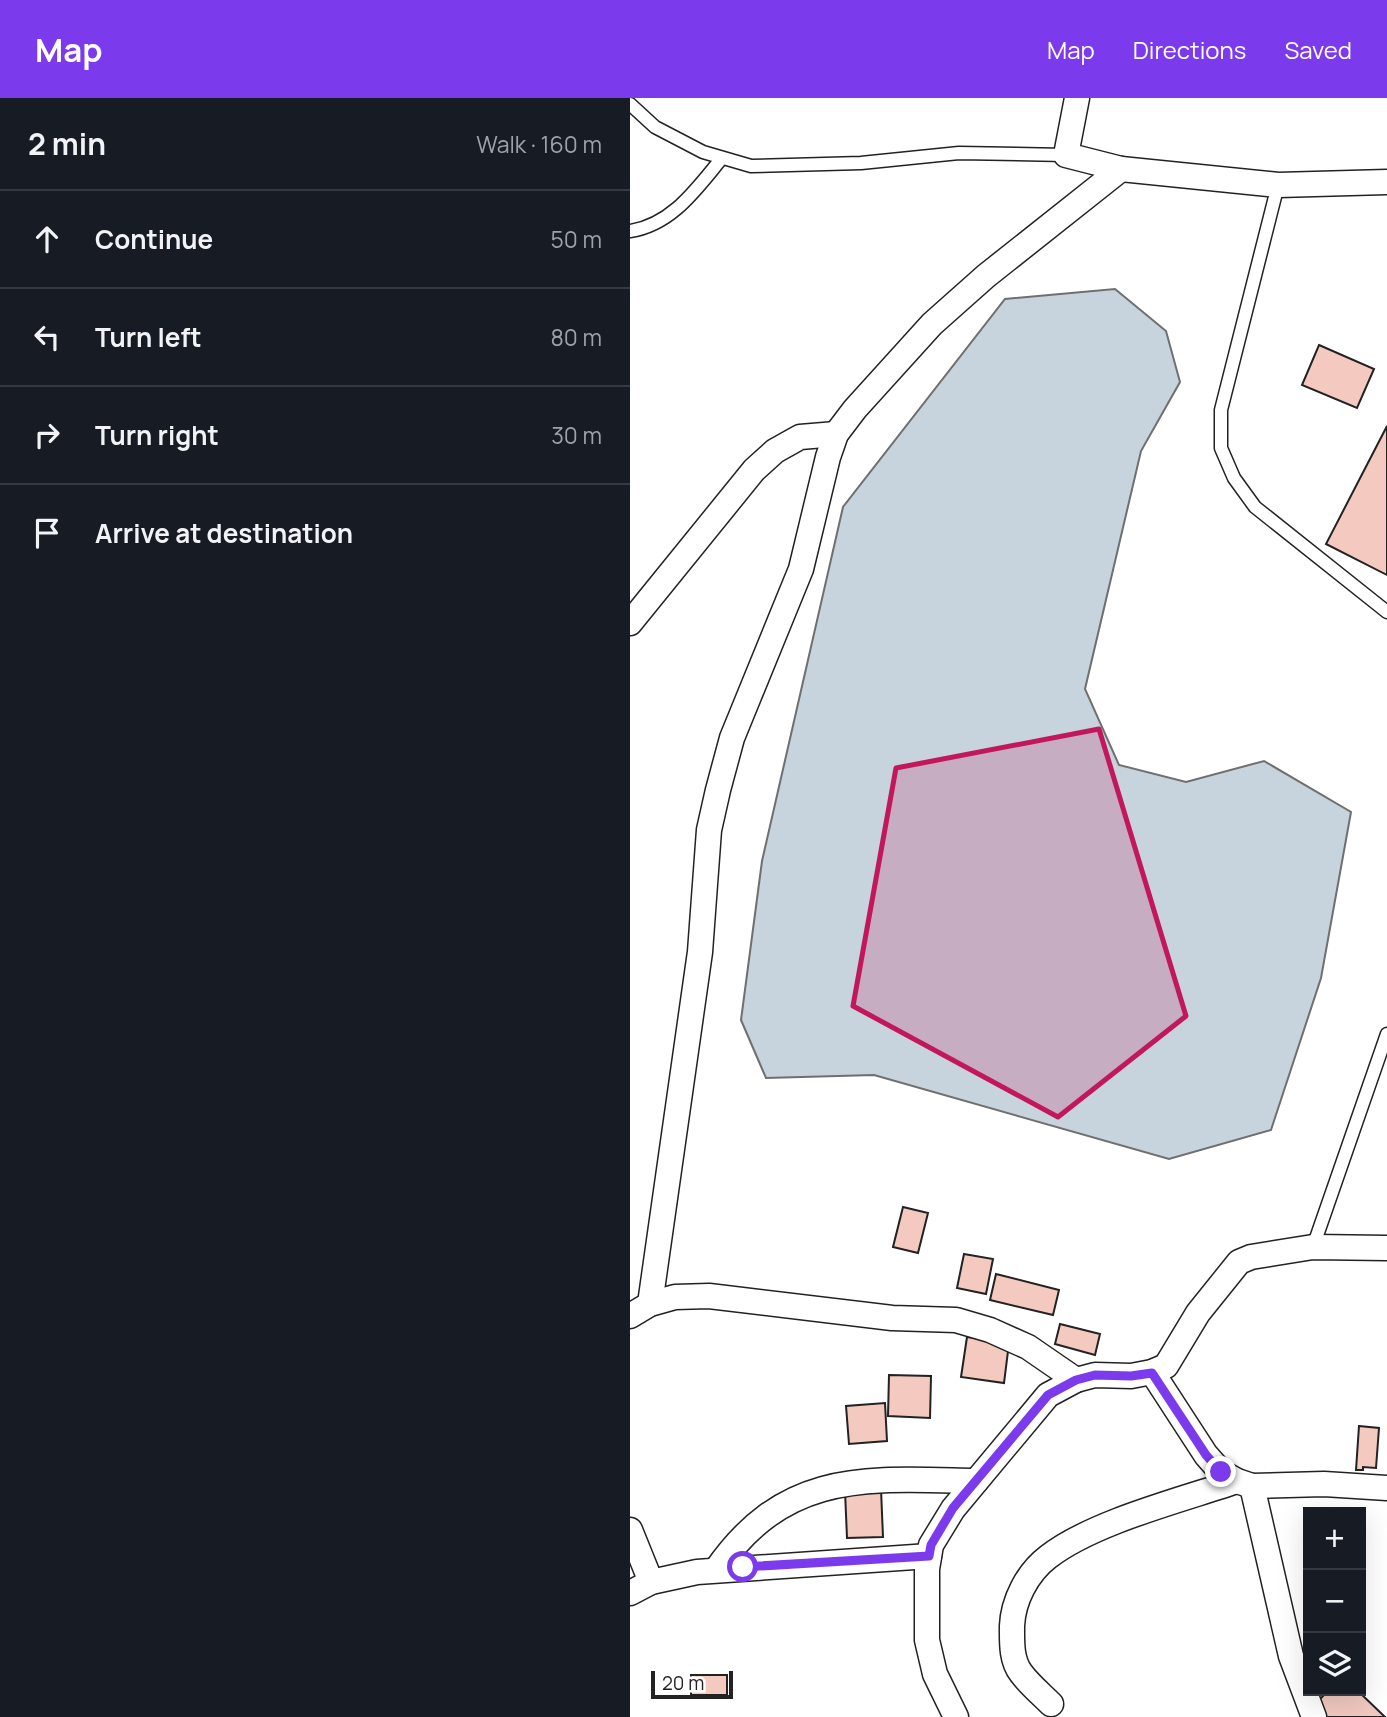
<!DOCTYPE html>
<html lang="en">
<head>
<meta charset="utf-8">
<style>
  body { margin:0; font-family:Manrope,sans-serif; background:#20242c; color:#f1f3f6 }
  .controls { position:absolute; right:21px; bottom:21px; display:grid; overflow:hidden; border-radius:0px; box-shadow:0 7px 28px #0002 }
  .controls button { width:63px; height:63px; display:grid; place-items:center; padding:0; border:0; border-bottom:2px solid #363941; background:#171b24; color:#f1f3f6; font:35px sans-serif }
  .scale { position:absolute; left:21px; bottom:18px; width:82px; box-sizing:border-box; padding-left:7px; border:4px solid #222; border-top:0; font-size:19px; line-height:24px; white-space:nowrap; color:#222; -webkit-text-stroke:5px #fff; paint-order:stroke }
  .stop { position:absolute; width:21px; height:21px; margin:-16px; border:5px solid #7c3aed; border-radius:50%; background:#fff }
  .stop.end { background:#7c3aed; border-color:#fff; box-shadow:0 2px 7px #0008 }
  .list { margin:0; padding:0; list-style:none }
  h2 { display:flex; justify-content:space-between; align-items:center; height:91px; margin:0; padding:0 28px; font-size:30px }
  h2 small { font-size:23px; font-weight:400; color:#9ea1a6 }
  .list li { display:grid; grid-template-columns:46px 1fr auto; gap:21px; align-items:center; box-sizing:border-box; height:98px; padding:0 28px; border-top:2px solid #363941 }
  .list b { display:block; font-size:26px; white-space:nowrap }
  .list em { font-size:23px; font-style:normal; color:#9ea1a6 }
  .icon { flex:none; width:38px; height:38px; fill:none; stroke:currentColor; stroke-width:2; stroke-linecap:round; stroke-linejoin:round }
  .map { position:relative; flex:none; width:757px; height:1619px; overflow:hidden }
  header { display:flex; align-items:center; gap:42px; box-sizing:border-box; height:98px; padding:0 35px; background:#7c3aed; color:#fff }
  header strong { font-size:33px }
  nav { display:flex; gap:38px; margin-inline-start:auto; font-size:24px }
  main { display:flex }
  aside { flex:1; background:#171b24 }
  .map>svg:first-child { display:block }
  .water { fill:#c7d3dd; stroke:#6f6f6f; stroke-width:2 }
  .building { fill:#f3c9c0; stroke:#222; stroke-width:2 }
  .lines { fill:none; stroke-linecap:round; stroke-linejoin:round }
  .lane-casing { stroke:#222; stroke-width:15 }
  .street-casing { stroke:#222; stroke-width:27 }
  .lane { stroke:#fff; stroke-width:12 }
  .street { stroke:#fff; stroke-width:24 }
  .route { stroke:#7c3aed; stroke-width:9 }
  .marked { fill:#c2185b; fill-opacity:0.2; stroke:#c2185b; stroke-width:5; stroke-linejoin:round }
</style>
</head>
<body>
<header>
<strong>Map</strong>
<nav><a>Map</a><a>Directions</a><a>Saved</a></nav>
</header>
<main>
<aside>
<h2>2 min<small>Walk · 160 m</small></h2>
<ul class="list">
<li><svg class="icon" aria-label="ahead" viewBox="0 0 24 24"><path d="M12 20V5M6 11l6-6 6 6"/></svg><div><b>Continue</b></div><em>50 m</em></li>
<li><svg class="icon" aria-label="left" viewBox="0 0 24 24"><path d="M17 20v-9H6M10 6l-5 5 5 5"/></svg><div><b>Turn left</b></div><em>80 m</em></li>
<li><svg class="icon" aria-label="right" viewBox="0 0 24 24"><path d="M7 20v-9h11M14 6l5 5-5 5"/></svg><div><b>Turn right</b></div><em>30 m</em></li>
<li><svg class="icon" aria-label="arrive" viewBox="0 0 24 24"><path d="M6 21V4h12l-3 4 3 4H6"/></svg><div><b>Arrive at destination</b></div></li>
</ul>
</aside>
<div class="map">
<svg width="757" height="1619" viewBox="0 0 757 1619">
  <rect width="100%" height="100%" fill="#fff"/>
  <!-- water -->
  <polygon class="water" points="485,191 536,233 550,284 511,353 455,591 489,667 556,684 634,663 721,714 691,880 641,1032 539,1061 244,977 136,980 111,922 132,763 213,409 375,201"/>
  <!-- building -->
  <g class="building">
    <polygon points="689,247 744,271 727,310 672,287"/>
    <polygon points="757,328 757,477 696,446"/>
    <polygon points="273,1109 298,1115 288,1155 263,1149"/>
    <polygon points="334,1156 363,1161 356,1196 327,1190"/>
    <polygon points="366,1176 429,1192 423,1217 360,1202"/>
    <polygon points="430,1226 470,1236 465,1257 425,1246"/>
    <polygon points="337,1239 379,1245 374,1285 331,1279"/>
    <polygon points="259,1277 301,1278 300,1320 258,1318"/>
    <polygon points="255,1305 257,1343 219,1346 216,1308"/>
    <polygon points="729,1328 749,1330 746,1370 733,1369 733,1372 726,1372"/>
    <polygon points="251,1391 253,1439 217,1440 215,1393"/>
    <rect x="61" y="1577" width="36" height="20"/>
    <polygon points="698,1593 728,1593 755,1619 697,1619 684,1607"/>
  </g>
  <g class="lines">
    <defs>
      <g id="lane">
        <polyline points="0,6 25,29 73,54 121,68 231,65 329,55 436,57"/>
        <polyline points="648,87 591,312 591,350 604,380 625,409 757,514"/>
        <path d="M 0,133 C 42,127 67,90 92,60"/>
        <polyline points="683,1149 757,936"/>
      </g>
      <g id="street">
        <polyline points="447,0 436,57 491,71 648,87 757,84"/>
        <polyline points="0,525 124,372 145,353 170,339 206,336"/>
        <polyline points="20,1206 70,854 79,732 88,692 102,640 171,471 198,359 206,336 225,311 302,226 356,178 491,71"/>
        <polyline points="0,1218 20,1206 45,1199 79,1198 262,1220 326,1222 360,1232 398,1249 446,1282"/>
        <polyline points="522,1274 576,1357 591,1374 607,1383 622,1388 694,1386 757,1390"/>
        <polyline points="622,1388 661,1558 684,1619"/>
        <polyline points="0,1432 21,1484"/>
        <path d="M 86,1472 C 156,1371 237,1381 346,1383"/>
        <polyline points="0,1495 21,1484 67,1474 299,1458"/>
        <path d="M 421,1606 C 411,1596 399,1586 391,1575 C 381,1562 382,1544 382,1528 C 383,1503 397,1475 418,1459 C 463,1424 551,1402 607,1383"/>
        <polyline points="326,1619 305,1576 297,1542 297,1471 301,1447 323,1411 418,1297 446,1282 465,1277 501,1278 522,1274 536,1268 568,1215 609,1164 621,1159 683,1149 757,1150"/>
      </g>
    </defs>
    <!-- lane casing -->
    <use href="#lane" class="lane-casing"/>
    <!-- street casing -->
    <use href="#street" class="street-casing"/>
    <!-- lane -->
    <use href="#lane" class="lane"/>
    <!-- street -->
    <use href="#street" class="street"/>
  </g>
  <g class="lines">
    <!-- route -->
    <polyline class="route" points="113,1469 299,1458 301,1447 323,1410 418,1297 446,1282 465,1277 501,1278 522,1275 576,1357 591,1374"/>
  </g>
  <!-- marked area -->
  <path class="marked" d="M 469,631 L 556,918 L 428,1019 L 223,908 L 266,670 Z"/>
</svg>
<div class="controls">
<button>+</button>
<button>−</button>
<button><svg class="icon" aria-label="layers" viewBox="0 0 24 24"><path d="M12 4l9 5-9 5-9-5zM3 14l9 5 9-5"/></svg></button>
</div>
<div class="scale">20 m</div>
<div class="stop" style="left:113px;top:1469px"></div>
<div class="stop end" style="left:591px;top:1374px"></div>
</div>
</main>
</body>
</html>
